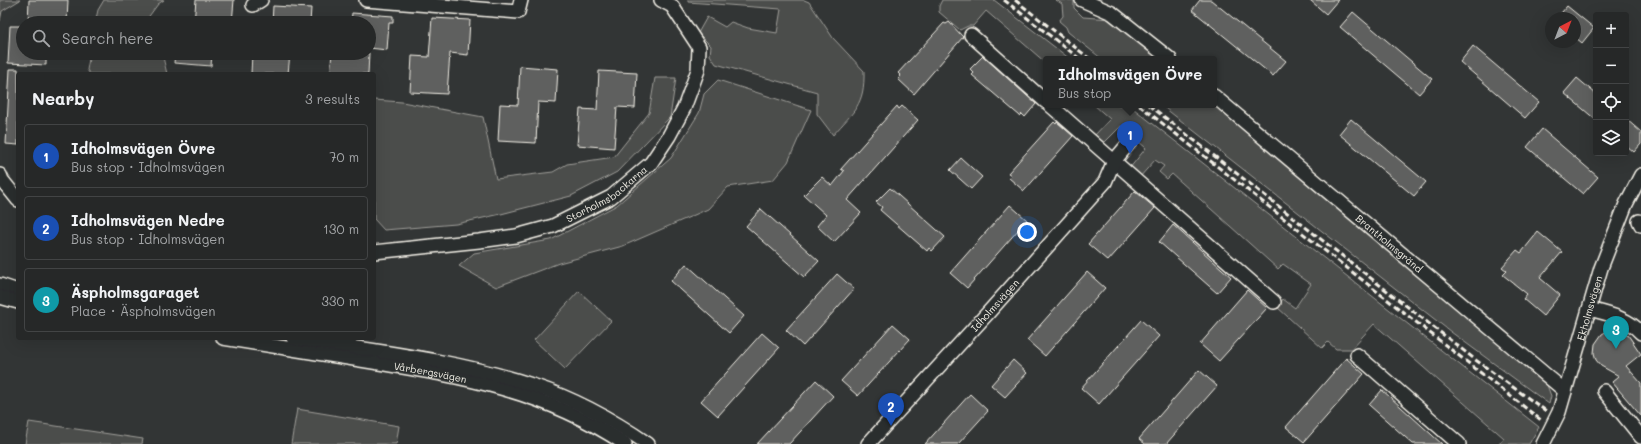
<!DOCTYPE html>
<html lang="en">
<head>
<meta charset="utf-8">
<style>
  body { margin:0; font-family:Mali,sans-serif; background:#323434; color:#f1f3f6 }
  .controls { position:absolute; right:12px; top:12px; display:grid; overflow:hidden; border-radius:4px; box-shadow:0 4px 16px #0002 }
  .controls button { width:36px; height:36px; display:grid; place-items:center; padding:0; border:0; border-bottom:1px solid #424445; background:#262828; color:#f1f3f6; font:20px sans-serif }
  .compass { position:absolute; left:1545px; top:12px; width:36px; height:36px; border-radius:50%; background:#262828; box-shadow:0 4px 16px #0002; rotate:42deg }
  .you { position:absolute; left:1027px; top:232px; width:14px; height:14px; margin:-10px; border:3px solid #fff; border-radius:50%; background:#1a73e8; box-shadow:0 0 0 6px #1a73e833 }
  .badge { display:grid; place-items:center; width:26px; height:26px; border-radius:50%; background:#d93025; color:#fff; font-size:13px; font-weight:700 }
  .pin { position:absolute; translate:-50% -33px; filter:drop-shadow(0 1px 2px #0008) }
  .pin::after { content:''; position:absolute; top:21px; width:14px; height:12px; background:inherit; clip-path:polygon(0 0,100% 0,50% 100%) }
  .popup { position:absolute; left:1043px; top:56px; width:174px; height:52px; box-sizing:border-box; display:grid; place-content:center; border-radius:4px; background:#262828; filter:drop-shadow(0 1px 3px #0005); font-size:13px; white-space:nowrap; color:#a4a6a8 }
  .popup b { font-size:15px; color:#f1f3f6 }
  .popup::after { content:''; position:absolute; left:50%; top:100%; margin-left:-8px; border:8px solid transparent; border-top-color:#262828 }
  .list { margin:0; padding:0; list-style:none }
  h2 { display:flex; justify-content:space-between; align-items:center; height:52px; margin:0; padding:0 16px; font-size:17px }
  h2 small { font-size:13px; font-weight:400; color:#a4a6a8 }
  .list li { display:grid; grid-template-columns:26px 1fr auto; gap:12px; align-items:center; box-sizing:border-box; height:64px; margin:0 8px 8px; padding:0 8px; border:1px solid #424445; border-radius:4px }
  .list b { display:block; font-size:15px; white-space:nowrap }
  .list p { margin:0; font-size:13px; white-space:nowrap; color:#a4a6a8 }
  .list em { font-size:13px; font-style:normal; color:#a4a6a8 }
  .icon { flex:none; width:22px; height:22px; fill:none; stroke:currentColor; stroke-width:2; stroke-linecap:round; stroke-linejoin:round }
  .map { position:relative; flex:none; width:1641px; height:444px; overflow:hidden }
  .search { position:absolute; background:#262828; box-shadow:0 4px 16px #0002; left:16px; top:16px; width:360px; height:44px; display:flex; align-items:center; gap:10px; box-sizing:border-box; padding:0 14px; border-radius:22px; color:#a4a6a8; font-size:15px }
  .panel { position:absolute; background:#262828; box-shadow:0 4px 16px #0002; left:16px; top:72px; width:360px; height:268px; border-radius:4px }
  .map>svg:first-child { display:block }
  .green { fill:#4b4d4c; stroke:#a09f9a }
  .building { fill:#5f605f; stroke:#f4f1e8 }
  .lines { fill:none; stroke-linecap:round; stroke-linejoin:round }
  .minor-casing { stroke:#f4f1e8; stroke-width:16 }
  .minor { stroke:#2a2d2e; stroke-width:13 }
  .rail { stroke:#f4f1e8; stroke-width:3; stroke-dasharray:6 3; stroke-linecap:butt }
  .labels { text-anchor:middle; stroke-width:3; stroke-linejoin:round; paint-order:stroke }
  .street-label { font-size:10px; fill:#f4f1e8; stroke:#2a2d2e }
</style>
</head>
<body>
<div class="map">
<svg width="1641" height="444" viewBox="0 0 1641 444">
  <rect width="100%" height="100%" fill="#323535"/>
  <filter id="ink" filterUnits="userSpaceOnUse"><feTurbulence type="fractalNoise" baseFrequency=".025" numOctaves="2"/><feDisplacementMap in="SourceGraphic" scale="8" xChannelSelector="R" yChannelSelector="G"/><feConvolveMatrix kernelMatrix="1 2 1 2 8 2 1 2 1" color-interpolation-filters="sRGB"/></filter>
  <g filter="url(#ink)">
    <!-- green -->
    <g class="green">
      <polygon points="0,0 20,0 2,11 0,21"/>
      <polygon points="104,0 164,0 158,4 147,19 149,23 95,23 98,10"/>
      <path d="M 688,0 L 804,0 L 809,2 L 833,38 L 864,71 C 865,105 854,111 833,135 L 817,114 L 817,92 L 716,64 L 710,55 L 711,46 L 698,33 L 707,17 L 725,27 L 731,22 L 748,28 L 777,33 L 781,9 L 688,2 Z"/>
      <polygon points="942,0 994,0 1070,59 1046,59 1046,63 986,11 973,26 968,26 960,30 939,12 939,6"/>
      <polygon points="1056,0 1074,0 1074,8 1083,17 1110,19 1160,59 1102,59 1068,32 1066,27 1059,21 1063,16 1062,4"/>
      <polygon points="90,53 162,53 167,74 90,74 87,70"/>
      <polygon points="655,78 676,78 670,117 617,172 571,196 501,214 456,224 384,230 374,219 374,100 402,102 483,117 496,179 553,172 567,164 614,157 649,113"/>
      <polygon points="718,80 811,110 788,162 773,180 728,187 708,209 623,246 559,263 496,287 459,266 474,253 551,240 617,205 671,158 699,113 704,94"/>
      <polygon points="1214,104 1547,385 1551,396 1549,404 1451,332 1161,105"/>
      <polygon points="1094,105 1129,105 1539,427 1529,444 1499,444 1504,438 1374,324 1351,349 1336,349 1328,342 1322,348 1277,307 1283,299 1295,308 1311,284 1283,264 1278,269 1172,174 1167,179 1159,172 1164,166 1155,160 1139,178 1129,169 1146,148 1121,126 1102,145 1093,137 1110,119"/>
      <polygon points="579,291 611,321 565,369 534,340"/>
      <polygon points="297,409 399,426 396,444 291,444"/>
      <polygon points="29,422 143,439 142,444 25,444"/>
    </g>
    <!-- building -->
    <g class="building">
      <polygon points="29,0 68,0 67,23 28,23"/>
      <polygon points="196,0 234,0 232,23 194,23"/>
      <polygon points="1200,0 1211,0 1286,61 1273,76 1192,10"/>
      <polygon points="1310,0 1338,0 1326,14"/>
      <polygon points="273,6 311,8 310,23 272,23"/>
      <polygon points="1567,6 1594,28 1582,43 1575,37 1575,18 1557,18"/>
      <polygon points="1353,12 1432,79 1419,94 1340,27"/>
      <polygon points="352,13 393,16 393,23 389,23 387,50 369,48 369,23 351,23"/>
      <polygon points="432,18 470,20 468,55 450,53 447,94 410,92 412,56 429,57"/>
      <polygon points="949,22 963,37 914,94 898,79 901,76 898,73 944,23 946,24"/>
      <polygon points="10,26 23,26 23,53 46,53 46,65 8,63"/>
      <polygon points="1473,46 1539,102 1525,118 1460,62"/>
      <polygon points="175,53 212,53 211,66 174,63"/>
      <polygon points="252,53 290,53 288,74 251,74"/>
      <polygon points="332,53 369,53 368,74 330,74"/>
      <polygon points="983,56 1036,104 1025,117 1022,114 1020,116 972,75 974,73 970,69"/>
      <polygon points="520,66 558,69 556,103 538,102 536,143 498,141 500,104 518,105"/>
      <polygon points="10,69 18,69 18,145 6,144"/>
      <polygon points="599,71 637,73 635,108 617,107 614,148 577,145 580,109 597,110"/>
      <polygon points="1577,78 1596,94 1596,120 1564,93"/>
      <polygon points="897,106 899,109 902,106 918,120 847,200 861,213 834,242 817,226 826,215 804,195 822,177 832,186 844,171 841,169"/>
      <polygon points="1351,119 1426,182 1414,196 1339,134"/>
      <polygon points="1626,119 1641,132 1641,144 1634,152 1626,145"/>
      <polygon points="1054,122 1056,124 1057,122 1073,136 1024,191 1009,178 1011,175 1008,173"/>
      <polygon points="1542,129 1598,177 1583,194 1527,147"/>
      <polygon points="961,158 982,177 971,189 950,170"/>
      <polygon points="890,188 945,237 932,251 929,248 927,251 880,210 882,207 876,202"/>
      <polygon points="1135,191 1155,208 1108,261 1088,244"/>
      <polygon points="1010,205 1027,220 967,288 950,273"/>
      <polygon points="761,209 819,261 804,277 746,226"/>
      <polygon points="1173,225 1231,277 1217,293 1159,242"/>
      <polygon points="1538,232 1562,252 1540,278 1560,295 1543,316 1523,299 1527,294 1503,275 1507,271 1502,267 1517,250 1521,253"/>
      <polygon points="686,264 744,316 729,333 671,281"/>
      <polygon points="1087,272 1105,288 1045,356 1027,340"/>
      <polygon points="837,274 854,289 803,346 786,330"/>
      <polygon points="1247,290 1267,308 1219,361 1200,344"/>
      <polygon points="1141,320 1159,336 1099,404 1081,388"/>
      <polygon points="893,324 910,339 858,396 841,381"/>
      <polygon points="1609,330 1622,331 1628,335 1641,354 1626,366 1641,383 1641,416 1612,382 1619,376 1601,366 1596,360 1594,353 1595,344 1602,334"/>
      <polygon points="762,333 779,348 718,416 701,401"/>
      <polygon points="1346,358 1364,374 1304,442 1286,427"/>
      <polygon points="1013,360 1027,373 1005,397 991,385"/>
      <polygon points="1199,370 1217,386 1166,444 1145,444 1139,439"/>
      <polygon points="816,380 833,396 789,444 757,444"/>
      <polygon points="1382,390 1390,397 1442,444 1413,444 1369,405"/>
      <polygon points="970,394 988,411 958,444 925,444"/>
    </g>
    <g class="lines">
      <defs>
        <g id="minor">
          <polyline points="366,0 518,12 521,0"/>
          <polyline points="1082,0 1112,13 1170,59"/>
          <polyline points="253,5 261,0"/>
          <polyline points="971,35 1046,102"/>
          <path id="s1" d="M 1214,96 L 1565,391"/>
          <polyline points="1050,105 1274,302"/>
          <polyline points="0,175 2,180 18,200"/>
          <polyline points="1639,221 1641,225"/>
          <path id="s2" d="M 374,252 L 479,241 L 516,236 L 553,226 L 611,197 L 651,163 L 669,136 L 684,108 L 698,70 L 699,47 L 672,6 L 661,0"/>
          <polyline points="0,285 18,291"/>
          <polyline points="0,297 18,302"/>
          <path d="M 1589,309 C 1608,314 1628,318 1641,333"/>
          <path id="s3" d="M 223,338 C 273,346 323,354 373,362 C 464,377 546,391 625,444"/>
          <path d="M 293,338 C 374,351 457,360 535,386 C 575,399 613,420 648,444"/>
          <polyline points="1357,355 1459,444"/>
          <polyline points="1604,391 1641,437"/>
          <path id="s4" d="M 868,444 L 987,314 L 1105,182 L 1114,161 L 1130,142"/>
          <path id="s5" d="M 1543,444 L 1559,412 L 1601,268 L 1626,204 L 1641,175"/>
        </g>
      </defs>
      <!-- minor casing -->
      <use href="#minor" class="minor-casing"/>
      <!-- minor -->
      <use href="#minor" class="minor"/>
      <!-- rail -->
      <g class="rail">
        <polyline points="1004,0 1080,59"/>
        <polyline points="1015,0 1090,59"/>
        <polyline points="1139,105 1541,420"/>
        <polyline points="1149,105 1477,361 1546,411"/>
      </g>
    </g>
  </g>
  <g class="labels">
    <!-- street labels -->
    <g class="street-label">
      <text dy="4" stroke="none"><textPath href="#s2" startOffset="244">Storholmsbackarna</textPath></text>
      <text dy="4" stroke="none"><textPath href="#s1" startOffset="229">Brantholmsgränd</textPath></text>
      <text dy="4" stroke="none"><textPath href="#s4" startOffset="188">Idholmsvägen</textPath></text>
      <text dy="4" stroke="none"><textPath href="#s5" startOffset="144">Ekholmsvägen</textPath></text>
      <text dy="4" stroke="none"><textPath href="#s3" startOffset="210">Vårbergsvägen</textPath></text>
    </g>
  </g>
</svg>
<div class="controls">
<button>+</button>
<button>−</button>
<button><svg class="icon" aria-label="locate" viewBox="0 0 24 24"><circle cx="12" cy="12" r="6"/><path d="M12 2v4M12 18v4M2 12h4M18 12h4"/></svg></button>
<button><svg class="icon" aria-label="layers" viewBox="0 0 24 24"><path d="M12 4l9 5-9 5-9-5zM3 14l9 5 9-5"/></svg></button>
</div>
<svg class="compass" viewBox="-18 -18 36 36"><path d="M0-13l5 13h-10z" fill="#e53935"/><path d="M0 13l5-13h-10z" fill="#a4a6a8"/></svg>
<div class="you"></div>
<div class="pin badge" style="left:1130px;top:154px;background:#1a4fb4">1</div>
<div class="popup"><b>Idholmsvägen Övre</b>Bus stop</div>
<div class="pin badge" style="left:891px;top:426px;background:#1a4fb4">2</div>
<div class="pin badge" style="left:1616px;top:349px;background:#0f9aa8">3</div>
<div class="search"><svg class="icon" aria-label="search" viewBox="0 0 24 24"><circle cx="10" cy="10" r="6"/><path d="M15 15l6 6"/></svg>Search here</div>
<section class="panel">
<h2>Nearby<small>3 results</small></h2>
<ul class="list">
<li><span class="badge" style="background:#1a4fb4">1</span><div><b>Idholmsvägen Övre</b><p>Bus stop · Idholmsvägen</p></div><em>70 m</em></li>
<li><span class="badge" style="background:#1a4fb4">2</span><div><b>Idholmsvägen Nedre</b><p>Bus stop · Idholmsvägen</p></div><em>130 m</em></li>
<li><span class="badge" style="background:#0f9aa8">3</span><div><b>Äspholmsgaraget</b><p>Place · Äspholmsvägen</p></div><em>330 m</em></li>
</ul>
</section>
</div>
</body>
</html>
